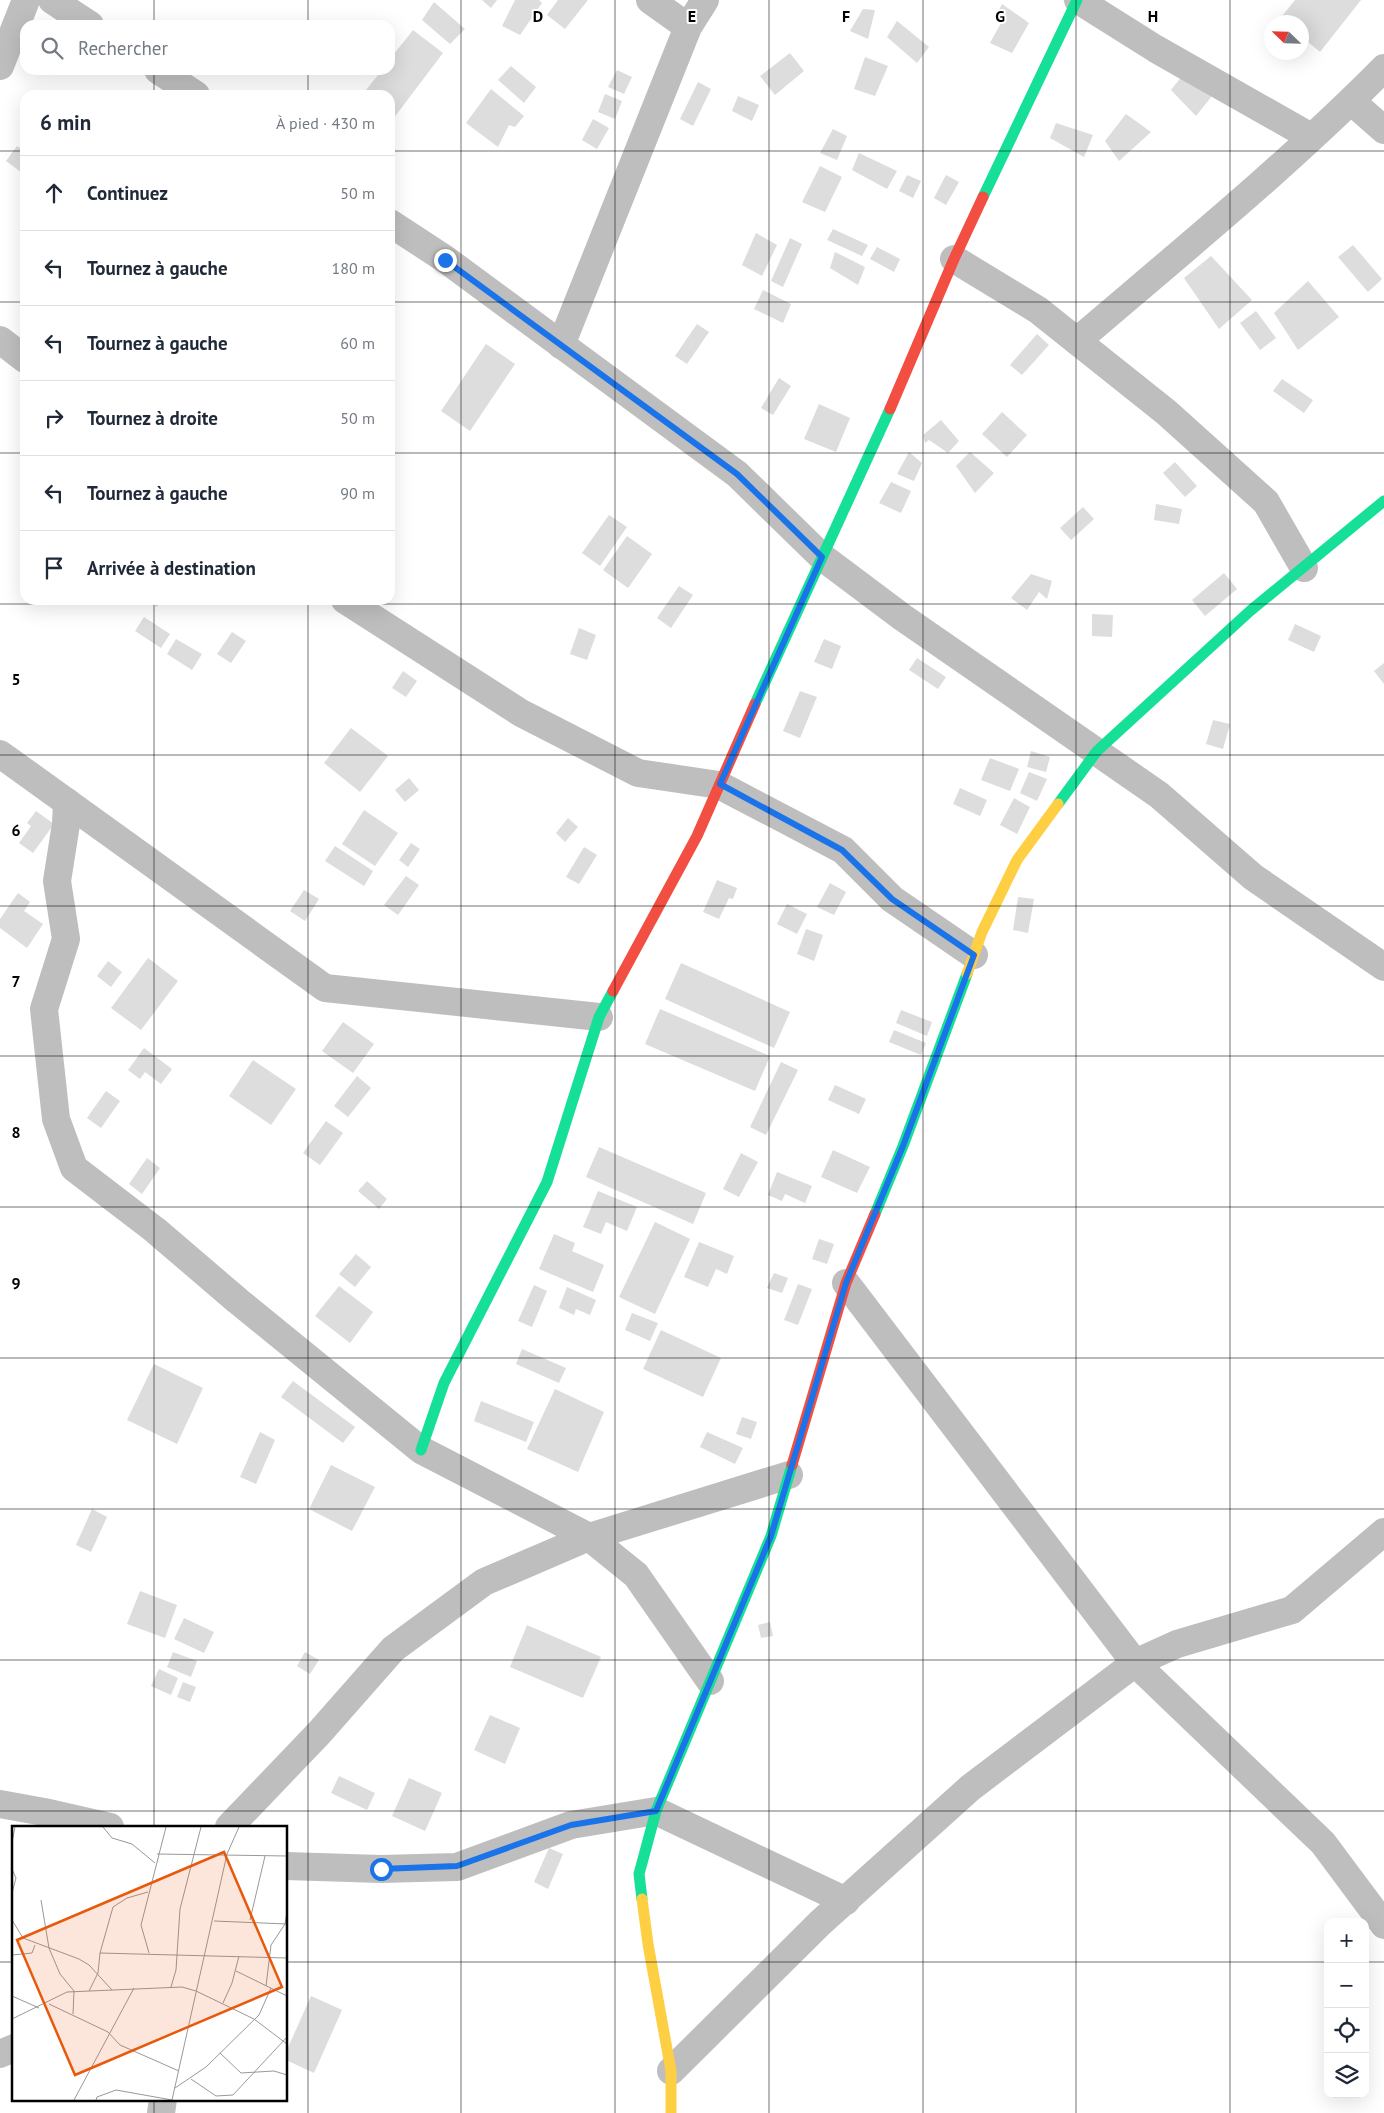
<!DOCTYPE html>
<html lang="fr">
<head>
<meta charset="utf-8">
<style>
  body { margin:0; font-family:"PT Sans",sans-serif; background:#f2f2f3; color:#1f2937 }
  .controls { position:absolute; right:15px; bottom:15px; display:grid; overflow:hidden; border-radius:10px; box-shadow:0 5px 20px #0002 }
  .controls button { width:45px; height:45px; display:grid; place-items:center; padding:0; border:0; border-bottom:1px solid #e0e1e3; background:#fff; color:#1f2937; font:25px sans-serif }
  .compass { position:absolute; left:1264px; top:15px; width:45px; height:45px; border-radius:50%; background:#fff; box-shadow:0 5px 20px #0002; rotate:293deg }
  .stop { position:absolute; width:15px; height:15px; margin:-11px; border:4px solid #1a73e8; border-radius:50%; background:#fff }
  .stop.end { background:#1a73e8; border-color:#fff; box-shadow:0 1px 5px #0008 }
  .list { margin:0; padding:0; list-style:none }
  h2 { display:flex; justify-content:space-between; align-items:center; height:65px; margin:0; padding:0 20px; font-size:21px }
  h2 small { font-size:16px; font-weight:400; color:#747a83 }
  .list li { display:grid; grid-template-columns:32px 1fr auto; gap:15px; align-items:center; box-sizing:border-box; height:75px; padding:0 20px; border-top:1px solid #e0e1e3 }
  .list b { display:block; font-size:19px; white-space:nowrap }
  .list em { font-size:16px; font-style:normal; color:#747a83 }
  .icon { flex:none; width:28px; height:28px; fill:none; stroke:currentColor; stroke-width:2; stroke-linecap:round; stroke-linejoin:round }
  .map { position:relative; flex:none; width:1384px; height:2113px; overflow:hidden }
  .search { position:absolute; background:#fff; box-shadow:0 5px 20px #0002; left:20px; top:20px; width:375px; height:55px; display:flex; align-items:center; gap:12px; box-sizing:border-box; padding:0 18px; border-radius:15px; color:#747a83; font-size:19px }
  .panel { position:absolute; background:#fff; box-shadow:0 5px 20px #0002; left:20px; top:90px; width:375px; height:515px; border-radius:15px }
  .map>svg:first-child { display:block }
  .building { fill:#ddd }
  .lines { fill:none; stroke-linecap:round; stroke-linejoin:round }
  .street { stroke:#bebebe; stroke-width:28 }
  .fast { stroke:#16e098; stroke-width:11 }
  .slow { stroke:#ffcf43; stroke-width:11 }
  .jam { stroke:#f24e42; stroke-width:11 }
  .route { stroke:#1a73e8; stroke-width:6 }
  .grid { fill:none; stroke:#000; stroke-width:1; stroke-opacity:0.55 }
  .inset-road { fill:none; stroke:#999; stroke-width:1 }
  .view { fill:#e8590c; fill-opacity:0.15; stroke:#e8590c; stroke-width:2.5 }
  .inset-edge { fill:none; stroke:#000; stroke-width:2.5 }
  .grid-label { font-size:16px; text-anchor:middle; font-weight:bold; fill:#000; stroke:#fff; stroke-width:4; stroke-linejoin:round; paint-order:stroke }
</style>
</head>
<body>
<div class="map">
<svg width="1384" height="2113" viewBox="0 0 1384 2113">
  <rect width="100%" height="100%" fill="#fff"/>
  <!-- building -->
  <g class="building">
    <polygon points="482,0 497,0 491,8"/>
    <polygon points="515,0 539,0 542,3 520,35 502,26"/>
    <polygon points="558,0 588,0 565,29 547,15"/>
    <polygon points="1295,0 1361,0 1320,52 1302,37 1302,22 1282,22 1279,20"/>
    <polygon points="434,2 465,29 450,44 422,20"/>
    <polygon points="1002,4 1029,23 1012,53 990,43 1001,23 995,18"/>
    <polygon points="863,9 875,10 868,39 850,31"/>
    <polygon points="897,21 929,47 917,63 887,37"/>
    <polygon points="413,30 443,53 390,123 390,95 362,95 382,70 390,70 390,59"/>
    <polygon points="790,53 804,71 775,95 760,76"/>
    <polygon points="865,57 888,66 875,96 854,89"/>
    <polygon points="511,66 536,87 524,103 498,80"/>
    <polygon points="617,70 632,77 624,94 608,87"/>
    <polygon points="1182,76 1212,96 1196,116 1171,90"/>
    <polygon points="698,82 711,89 693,126 680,119"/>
    <polygon points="491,89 524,116 515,127 509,125 498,147 466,123"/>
    <polygon points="605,94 622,101 615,119 598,112"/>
    <polygon points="738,96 759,105 752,121 732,111"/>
    <polygon points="1126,114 1151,132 1119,161 1105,141"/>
    <polygon points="593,119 609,128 597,149 582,140"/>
    <polygon points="1056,123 1093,135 1084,157 1050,138"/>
    <polygon points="833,129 847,136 837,160 820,153"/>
    <polygon points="17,146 25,151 25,175 6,161"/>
    <polygon points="859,153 897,171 887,189 852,170"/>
    <polygon points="820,166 842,177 825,212 802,202"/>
    <polygon points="907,175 921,181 913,198 899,191"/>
    <polygon points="946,175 959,182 946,205 934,198"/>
    <polygon points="833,229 868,245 862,256 827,240"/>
    <polygon points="756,233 777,245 762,276 742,265"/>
    <polygon points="790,238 802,244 783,287 771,281"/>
    <polygon points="1353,245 1382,279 1368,292 1338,257"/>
    <polygon points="877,247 900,259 894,272 870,259"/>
    <polygon points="835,252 865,267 858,285 830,268"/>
    <polygon points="1211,256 1252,300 1219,329 1184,278"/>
    <polygon points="1308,281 1339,317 1298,350 1274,313"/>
    <polygon points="763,290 791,304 783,323 754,309"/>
    <polygon points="1256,311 1276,338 1260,350 1240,323"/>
    <polygon points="697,324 709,332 687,364 675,356"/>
    <polygon points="1037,334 1049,345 1022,375 1010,365"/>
    <polygon points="486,344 515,364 470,431 441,411"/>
    <polygon points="779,378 791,386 773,415 761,408"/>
    <polygon points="1282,379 1313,400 1304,413 1273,391"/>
    <polygon points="819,404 850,418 836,452 804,439"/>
    <polygon points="1002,412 1027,435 1007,457 982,434"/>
    <polygon points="941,420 959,441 948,453 929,440 925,443 923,435"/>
    <polygon points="909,452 922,463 914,481 897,474"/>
    <polygon points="970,452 994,473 975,493 956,466"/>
    <polygon points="1175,462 1197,486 1185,497 1163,473"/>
    <polygon points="891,482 911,491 901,513 879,503"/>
    <polygon points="1156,504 1182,509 1179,524 1154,520"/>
    <polygon points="1083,507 1094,519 1071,540 1060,528"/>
    <polygon points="609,515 627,527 600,566 582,553"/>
    <polygon points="627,536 652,554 628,588 603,570"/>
    <polygon points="1224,573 1237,589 1205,616 1192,600"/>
    <polygon points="1031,574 1052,581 1047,599 1039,592 1027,610 1011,598"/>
    <polygon points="679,586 693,595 671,628 657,618"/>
    <polygon points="144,600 161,600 157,607"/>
    <polygon points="1092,614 1113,615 1112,637 1092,636"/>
    <polygon points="144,617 170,634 161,648 135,631"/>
    <polygon points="1295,624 1321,636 1314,652 1288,640"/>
    <polygon points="579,628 596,635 587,660 570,654"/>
    <polygon points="232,632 246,641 231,663 217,654"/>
    <polygon points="176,639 202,654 192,670 167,654"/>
    <polygon points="824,639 841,646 832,669 814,662"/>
    <polygon points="917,658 946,677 938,689 909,670"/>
    <polygon points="1384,663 1384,684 1374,671"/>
    <polygon points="403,671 417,681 406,697 392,688"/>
    <polygon points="800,691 817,697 800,738 783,731"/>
    <polygon points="1213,720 1230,724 1223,749 1206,744"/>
    <polygon points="351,728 388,756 360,792 324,763"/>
    <polygon points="1031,751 1050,757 1046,772 1027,767"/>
    <polygon points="990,758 1019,769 1010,791 981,780"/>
    <polygon points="1029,772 1047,779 1037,801 1020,793"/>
    <polygon points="409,778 419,790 405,802 395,790"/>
    <polygon points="960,788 987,800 980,816 953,804"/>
    <polygon points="1014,798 1030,807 1017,834 1000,825"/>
    <polygon points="364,810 398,833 375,866 342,844"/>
    <polygon points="36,811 54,824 33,853 19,843 31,826 27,823"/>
    <polygon points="568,818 578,827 565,842 556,833"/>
    <polygon points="411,843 420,849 408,867 399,860"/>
    <polygon points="335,846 373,871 364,886 325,861"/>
    <polygon points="584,847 597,855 579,884 566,877"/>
    <polygon points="406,876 419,885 398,915 384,905"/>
    <polygon points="717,880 737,888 733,899 729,898 719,919 703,912"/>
    <polygon points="830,883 846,892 834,915 817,907"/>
    <polygon points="304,890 319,899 305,921 290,911"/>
    <polygon points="18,893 30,902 24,911 43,924 27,948 0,928 0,919"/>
    <polygon points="1018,897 1034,899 1028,933 1013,930"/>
    <polygon points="787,904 807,914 797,934 777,924"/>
    <polygon points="806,929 823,935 814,961 797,954"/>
    <polygon points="148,958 178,981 141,1030 111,1008"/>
    <polygon points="108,961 122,972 111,987 97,976"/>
    <polygon points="681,963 790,1012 774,1048 665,999"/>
    <polygon points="660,1009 770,1056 755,1091 645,1044"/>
    <polygon points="901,1010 932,1022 927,1036 896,1023"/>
    <polygon points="343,1022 374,1044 353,1073 322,1051"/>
    <polygon points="894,1030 926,1043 921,1055 889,1042"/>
    <polygon points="144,1048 172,1069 161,1084 145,1072 140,1079 128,1070"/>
    <polygon points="253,1060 296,1089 271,1125 229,1096"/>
    <polygon points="781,1062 798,1070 766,1135 750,1127"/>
    <polygon points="357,1076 371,1088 348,1117 334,1106"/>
    <polygon points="835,1085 866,1099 859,1114 828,1100"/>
    <polygon points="106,1091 120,1101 101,1128 87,1118"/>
    <polygon points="326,1121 343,1133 320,1165 303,1153"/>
    <polygon points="599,1147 706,1193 693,1224 586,1177"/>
    <polygon points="833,1150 870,1167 857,1193 821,1177"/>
    <polygon points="741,1153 758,1162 739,1197 723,1189"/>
    <polygon points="147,1158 160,1168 142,1194 129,1184"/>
    <polygon points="777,1172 812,1186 805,1203 785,1194 782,1201 768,1195"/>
    <polygon points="367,1181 387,1199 379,1209 358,1191"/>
    <polygon points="598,1191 637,1207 627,1231 606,1222 601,1234 583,1227"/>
    <polygon points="655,1222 690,1239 655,1314 619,1297"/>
    <polygon points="554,1234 575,1243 572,1251 604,1265 593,1292 539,1269"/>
    <polygon points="819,1239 834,1244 827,1264 812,1259"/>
    <polygon points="699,1242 734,1256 727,1274 716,1269 708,1287 684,1277"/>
    <polygon points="356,1254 371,1267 355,1287 339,1274"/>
    <polygon points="774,1273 788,1278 782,1293 767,1288"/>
    <polygon points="798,1284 812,1289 798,1325 784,1320"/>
    <polygon points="534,1285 547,1291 532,1327 518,1321"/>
    <polygon points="339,1286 373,1312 350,1343 315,1316"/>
    <polygon points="567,1287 596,1300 590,1315 576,1309 574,1315 559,1308"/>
    <polygon points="632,1313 658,1323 650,1341 625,1330"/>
    <polygon points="661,1330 721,1358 703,1397 643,1369"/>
    <polygon points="522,1349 566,1368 559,1383 516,1364"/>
    <polygon points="154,1364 203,1388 177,1444 127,1420"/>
    <polygon points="293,1381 355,1427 343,1443 281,1397"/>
    <polygon points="555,1389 604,1412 578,1472 527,1449"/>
    <polygon points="481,1401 534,1422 526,1442 474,1421"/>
    <polygon points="742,1417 757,1422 751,1439 736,1434"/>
    <polygon points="260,1432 275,1440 256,1484 240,1477"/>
    <polygon points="707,1432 743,1448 735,1464 700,1447"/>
    <polygon points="331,1465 375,1487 352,1531 309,1509"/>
    <polygon points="92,1509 107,1517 91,1552 76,1545"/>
    <polygon points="140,1591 177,1605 165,1638 127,1624"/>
    <polygon points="184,1618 214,1632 204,1653 174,1639"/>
    <polygon points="770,1622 773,1636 761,1638 758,1625"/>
    <polygon points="527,1625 601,1657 583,1698 510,1667"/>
    <polygon points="173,1652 197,1661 191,1677 167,1667"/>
    <polygon points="305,1652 319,1660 310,1674 297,1666"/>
    <polygon points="159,1669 178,1678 171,1695 151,1686"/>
    <polygon points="183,1682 196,1687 190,1702 177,1697"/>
    <polygon points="490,1715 520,1728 505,1764 474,1750"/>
    <polygon points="339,1776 375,1793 367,1810 331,1793"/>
    <polygon points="409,1778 442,1793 425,1831 392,1816"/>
    <polygon points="549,1848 563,1854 548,1889 534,1882"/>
    <polygon points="311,1996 342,2010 314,2073 286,2060 286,2052"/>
  </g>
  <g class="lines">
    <!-- street -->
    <g class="street">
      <polyline points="52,0 90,25"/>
      <polyline points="650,0 688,27"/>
      <polyline points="1078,0 1156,49 1311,137"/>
      <polyline points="0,66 26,0"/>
      <polyline points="158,70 196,95"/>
      <polyline points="1351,101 1384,130"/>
      <polyline points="390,223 445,259 737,474 822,557 902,617 1159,795 1253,877 1384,967"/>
      <polyline points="954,259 1038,310 1166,412 1266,502 1304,568"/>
      <polyline points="0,340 25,359"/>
      <path d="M 1077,341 C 1181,252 1288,165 1384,68"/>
      <polyline points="561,345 688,27 705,0"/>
      <polyline points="345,600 521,713 638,773 719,785 843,850 892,899 974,955"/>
      <polyline points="0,754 325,988 599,1017"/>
      <polyline points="67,802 66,824 57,881 66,939 44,1009 56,1119 74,1168 155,1230 238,1301 421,1450 589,1537 636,1575 710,1681"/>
      <polyline points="846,1283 1135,1663 1323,1843 1384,1925"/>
      <polyline points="0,1804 44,1812 110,1827"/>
      <polyline points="229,1827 319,1733 393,1649 484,1582 589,1537 789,1475"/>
      <polyline points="286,1866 381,1869 457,1867 571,1825 656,1811 846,1901"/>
      <polyline points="0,2054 14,2048"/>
      <polyline points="671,2071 820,1923 970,1788 1135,1663 1177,1644 1292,1610 1384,1532"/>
      <polyline points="161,2113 163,2099"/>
    </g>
    <!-- fast -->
    <g class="fast">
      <polyline points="983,197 1077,0"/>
      <polyline points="755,704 890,409"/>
      <polyline points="1058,804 1097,751 1250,611 1384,501"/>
      <polyline points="875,1214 903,1146 967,974"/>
      <polyline points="421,1450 444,1383 547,1182 599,1017 613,991"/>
      <polyline points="642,1899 639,1874 656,1811 771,1536 792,1465"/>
    </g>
    <!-- slow -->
    <g class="slow">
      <polyline points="967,974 982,932 1017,860 1058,804"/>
      <polyline points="642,1899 648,1944 671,2071 671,2113"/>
    </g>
    <!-- jam -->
    <g class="jam">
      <polyline points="890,409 954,259 983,197"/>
      <polyline points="613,991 697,836 755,704"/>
      <polyline points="792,1465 846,1283 875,1214"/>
    </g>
  </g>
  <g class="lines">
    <!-- route -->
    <polyline class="route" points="381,1869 457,1866 571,1825 656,1811 771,1536 846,1283 903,1146 974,955 892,899 842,850 720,784 822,557 737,474 445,260"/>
  </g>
  <!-- grid -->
  <path class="grid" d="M 154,0 L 154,25M 308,0 L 308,25M 461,0 L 461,2113M 615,0 L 615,2113M 769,0 L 769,2113M 923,0 L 923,2113M 1076,0 L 1076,2113M 1230,0 L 1230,2113M 154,70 L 154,95M 308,70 L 308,95M 0,151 L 25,151M 390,151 L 1384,151M 0,302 L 25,302M 390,302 L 1384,302M 0,453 L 25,453M 390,453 L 1384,453M 154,600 L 154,1827M 308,600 L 308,2113M 0,604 L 1384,604M 0,755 L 1384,755M 0,906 L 1384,906M 0,1056 L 1384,1056M 0,1207 L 1384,1207M 0,1358 L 1384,1358M 0,1509 L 1384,1509M 0,1660 L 1384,1660M 0,1811 L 1384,1811M 0,1962 L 14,1962M 286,1962 L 1328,1962M 1365,1962 L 1384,1962M 154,2099 L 154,2113"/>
  <!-- overview -->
  <g transform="translate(12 1826)">
    <rect width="275" height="275" fill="#fff"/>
    <path class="inset-road" d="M 91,1 L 100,12 L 120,18 L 143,37M 0,16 L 3,1M 145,28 L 275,30M 0,43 L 4,52 L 0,67M 29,74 L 37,122 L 48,148 L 62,165 L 61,188M 0,94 L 11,112 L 67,133 L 77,139 L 100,164M 238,94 L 253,30M 202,95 L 275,98M 88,127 L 275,132M 137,127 L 129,99 L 154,1M 0,129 L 20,127 L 23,119M 224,145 L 275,170M 254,160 L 259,119 L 273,98 L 275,86M 159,161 L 164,144 L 168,83 L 189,1M 77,165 L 86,147 L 88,127 L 101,81 L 115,72 L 136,66M 0,170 L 27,182M 211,177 L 220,157 L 227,130M 37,178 L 96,206 L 108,219 L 167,245M 0,193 L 55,166 L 170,161 L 184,165 L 242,193 L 275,218M 208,227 L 229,247 L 262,245 L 275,249M 179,253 L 204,270 L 221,269 L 275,211M 163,262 L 194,241 L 247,189 L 259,162M 62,274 L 122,162M 84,274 L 85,271 L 104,264 L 160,274M 160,274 L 215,28 L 227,1"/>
    <path class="view" d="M 212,26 L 270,161 L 63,249 L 5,114 Z"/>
    <rect width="275" height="275" class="inset-edge"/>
  </g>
  <g class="grid-label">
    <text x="538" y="22">D</text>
    <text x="692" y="22">E</text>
    <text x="846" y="22">F</text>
    <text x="1000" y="22">G</text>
    <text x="1153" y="22">H</text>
    <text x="16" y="685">5</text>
    <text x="16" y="836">6</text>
    <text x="16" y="987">7</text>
    <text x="16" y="1138">8</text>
    <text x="16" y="1289">9</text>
  </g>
</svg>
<div class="controls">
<button>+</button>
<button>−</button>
<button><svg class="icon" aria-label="locate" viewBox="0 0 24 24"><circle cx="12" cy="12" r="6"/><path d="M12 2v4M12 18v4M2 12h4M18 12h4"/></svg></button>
<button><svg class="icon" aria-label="layers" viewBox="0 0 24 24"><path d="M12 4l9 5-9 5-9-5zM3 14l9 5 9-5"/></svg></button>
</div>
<svg class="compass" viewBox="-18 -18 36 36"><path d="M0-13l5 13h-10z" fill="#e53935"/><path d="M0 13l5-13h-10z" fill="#747a83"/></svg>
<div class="stop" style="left:381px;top:1869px"></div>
<div class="stop end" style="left:445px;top:260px"></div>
<div class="search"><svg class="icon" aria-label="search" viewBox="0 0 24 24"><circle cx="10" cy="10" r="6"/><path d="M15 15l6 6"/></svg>Rechercher</div>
<section class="panel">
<h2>6 min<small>À pied · 430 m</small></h2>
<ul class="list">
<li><svg class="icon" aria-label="ahead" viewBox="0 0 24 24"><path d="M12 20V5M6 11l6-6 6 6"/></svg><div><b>Continuez</b></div><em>50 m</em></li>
<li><svg class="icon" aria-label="left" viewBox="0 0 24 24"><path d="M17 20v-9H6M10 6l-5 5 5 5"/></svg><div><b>Tournez à gauche</b></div><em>180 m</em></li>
<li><svg class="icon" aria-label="left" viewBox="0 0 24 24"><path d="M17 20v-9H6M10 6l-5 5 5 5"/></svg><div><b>Tournez à gauche</b></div><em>60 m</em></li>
<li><svg class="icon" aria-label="right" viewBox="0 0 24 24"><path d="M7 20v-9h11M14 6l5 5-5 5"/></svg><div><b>Tournez à droite</b></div><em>50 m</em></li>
<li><svg class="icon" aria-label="left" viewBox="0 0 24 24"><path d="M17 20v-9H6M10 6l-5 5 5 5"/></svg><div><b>Tournez à gauche</b></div><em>90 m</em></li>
<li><svg class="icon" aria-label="arrive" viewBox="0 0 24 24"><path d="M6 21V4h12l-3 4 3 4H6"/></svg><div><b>Arrivée à destination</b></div></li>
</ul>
</section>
</div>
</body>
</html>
